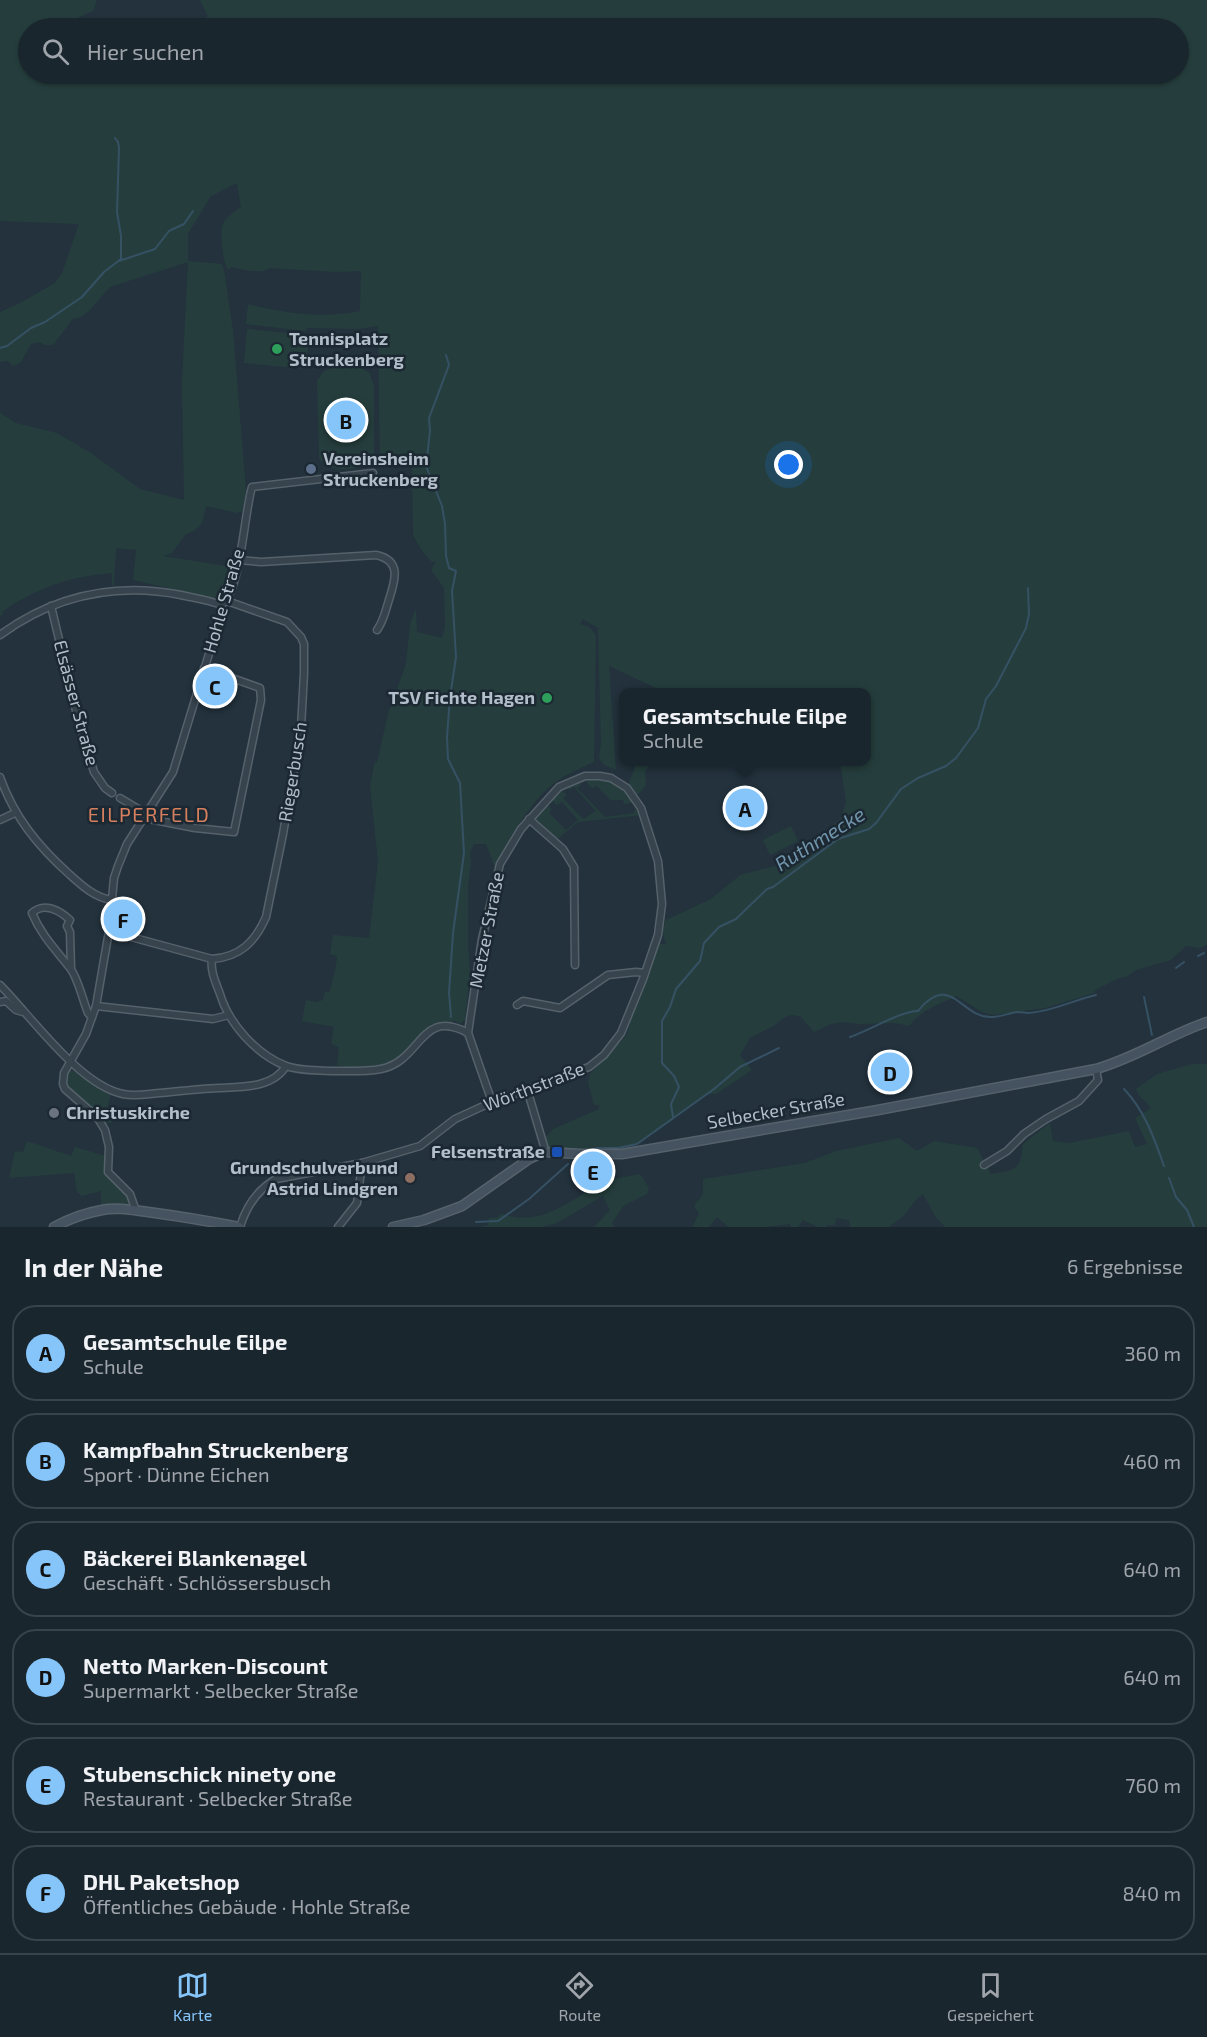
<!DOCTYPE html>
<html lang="de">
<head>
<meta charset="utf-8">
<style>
  body { margin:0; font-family:"Exo 2",sans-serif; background:#232e36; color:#f1f3f6 }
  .you { position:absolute; left:789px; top:465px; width:21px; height:21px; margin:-15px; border:4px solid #fff; border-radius:50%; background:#1a73e8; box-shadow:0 0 0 9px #1a73e833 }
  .badge { display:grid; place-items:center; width:39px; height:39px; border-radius:50%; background:#86c5fa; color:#111; font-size:20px; font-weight:700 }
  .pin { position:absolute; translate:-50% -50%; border:3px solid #fff; box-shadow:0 2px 6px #0006 }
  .popup { position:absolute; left:619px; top:688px; width:252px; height:78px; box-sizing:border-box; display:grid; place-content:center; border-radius:12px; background:#1a262e; filter:drop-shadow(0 2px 4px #0005); font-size:20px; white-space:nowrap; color:#9fa5aa }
  .popup b { font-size:22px; color:#f1f3f6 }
  .popup::after { content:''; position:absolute; left:50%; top:100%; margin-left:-12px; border:12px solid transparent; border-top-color:#1a262e }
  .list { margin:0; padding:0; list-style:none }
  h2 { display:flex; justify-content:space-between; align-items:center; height:78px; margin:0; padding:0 24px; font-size:26px }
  h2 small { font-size:20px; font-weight:400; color:#9fa5aa }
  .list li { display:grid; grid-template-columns:39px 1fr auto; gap:18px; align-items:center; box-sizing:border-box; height:96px; margin:0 12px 12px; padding:0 12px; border:2px solid #38434a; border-radius:24px }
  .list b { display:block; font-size:22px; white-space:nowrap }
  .list p { margin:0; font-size:20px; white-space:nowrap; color:#9fa5aa }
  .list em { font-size:20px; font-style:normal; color:#9fa5aa }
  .icon { flex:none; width:33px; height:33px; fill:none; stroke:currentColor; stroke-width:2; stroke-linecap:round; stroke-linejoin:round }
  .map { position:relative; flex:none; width:1207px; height:1227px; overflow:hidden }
  .search { position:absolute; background:#1a262e; box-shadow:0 2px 4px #0004; left:18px; right:18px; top:18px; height:66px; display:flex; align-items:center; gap:15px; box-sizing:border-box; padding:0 21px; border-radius:33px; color:#9fa5aa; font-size:22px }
  .sheet { height:726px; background:#1a262e }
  nav { display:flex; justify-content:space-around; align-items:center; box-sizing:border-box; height:84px; border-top:2px solid #38434a; background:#1a262e; font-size:16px; color:#9fa5aa }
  nav a { display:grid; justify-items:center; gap:3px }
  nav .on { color:#86c5fa }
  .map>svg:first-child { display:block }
  .green { fill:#253e3d }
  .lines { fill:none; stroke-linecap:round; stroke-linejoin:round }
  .stream { stroke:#365164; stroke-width:2 }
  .minor-casing { stroke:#55616b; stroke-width:9 }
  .secondary-casing { stroke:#55616b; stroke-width:11 }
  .minor { stroke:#37434d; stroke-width:6 }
  .secondary { stroke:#455360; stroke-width:8 }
  .leisure-dot { fill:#2e9e5b; stroke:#1c2832; stroke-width:2 }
  .service-dot { fill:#5c6f8a; stroke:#1c2832; stroke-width:2 }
  .worship-dot { fill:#6b7280; stroke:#1c2832; stroke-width:2 }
  .transit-dot { fill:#1a4fb4; stroke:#1c2832; stroke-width:2 }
  .education-dot { fill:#8d6e63; stroke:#1c2832; stroke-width:2 }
  .labels { text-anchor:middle; stroke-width:5; stroke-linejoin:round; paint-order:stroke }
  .poi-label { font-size:18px; font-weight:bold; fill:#b2bec9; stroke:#1c2832; text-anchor:start }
  .street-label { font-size:18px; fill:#b2bec9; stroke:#1c2832 }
  .neighbourhood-label { font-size:20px; letter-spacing:1.5px; fill:#d7805f; stroke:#1c2832 }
  .water-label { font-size:20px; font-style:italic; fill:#7195ac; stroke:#1c2832 }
</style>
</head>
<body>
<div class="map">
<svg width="1207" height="1227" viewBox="0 0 1207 1227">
  <rect width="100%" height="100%" fill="#23323d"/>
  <!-- green -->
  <g class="green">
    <path d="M 0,0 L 97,0 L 93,11 L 73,20 L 71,28 L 28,28 L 28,74 L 1178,74 L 1178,28 L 190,28 L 208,16 L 200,0 L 1207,0 L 1207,945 L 1199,948 L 1186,946 L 1171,960 L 1136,970 L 1128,976 L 1117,979 L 1095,990 L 1094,993 L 1045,1008 L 993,1015 L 982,1012 L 956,996 C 938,1005 921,1010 909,1026 L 895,1023 L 859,1024 L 844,1022 L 831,1024 L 814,1032 L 800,1016 L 792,1015 L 785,1017 L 775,1025 L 750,1038 L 740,1055 L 752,1070 L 716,1094 L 708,1094 L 656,1132 L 627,1150 L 582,1153 L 547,1150 L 546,1137 L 553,1129 L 599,1109 L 599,1105 L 594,1105 L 588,1083 L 590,1074 L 627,1035 L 634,1008 L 658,944 L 666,944 L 662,930 L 666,920 L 711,899 L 740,875 L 787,863 L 804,851 L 841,818 L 846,802 L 840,762 L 867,762 L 867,692 L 658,692 L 658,689 L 609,666 L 616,770 L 604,765 L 599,758 L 601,744 L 598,628 L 583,619 L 580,624 L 589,627 L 596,635 L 594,762 C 581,768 565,775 553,784 C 527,805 510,839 495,868 L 486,844 L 474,844 L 470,852 L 471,862 L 468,886 L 468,948 L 470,971 L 465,1020 L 460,1024 L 453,1020 L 453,1026 L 435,1027 L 393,1065 L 351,1072 L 352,1067 L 351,1069 L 337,1065 L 339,1047 L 331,1044 L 334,1027 L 302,1021 L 306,1000 L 316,1002 L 323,1000 L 325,992 L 329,992 C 334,977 336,969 337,956 L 330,954 L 333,935 L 369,938 L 378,862 L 370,785 L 375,762 L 377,763 L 388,714 L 406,664 L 410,624 L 416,608 L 417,632 L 442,638 L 445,627 L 444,588 L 431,570 L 436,561 L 432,562 L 422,551 L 413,535 L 412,465 L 405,463 L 380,466 L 378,326 L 358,329 L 307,328 L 306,331 L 246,324 L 248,304 C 285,313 322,319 360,311 L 361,271 L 334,272 L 270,268 C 260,275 242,269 231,267 L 228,270 C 223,260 223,252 222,241 C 220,223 224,219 241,207 L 237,183 L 211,196 L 188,234 L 188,261 L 222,264 L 224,270 L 233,331 L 246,491 L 242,511 L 237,513 L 206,506 L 202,523 L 194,531 L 185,535 L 172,553 L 163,556 L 232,567 L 222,600 L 133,580 L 136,550 L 116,548 L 114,585 L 112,586 L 112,573 C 72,576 35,588 2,612 L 3,614 L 0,616 L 0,413 L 16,423 L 57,433 L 91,453 L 140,489 L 184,500 L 182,381 L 188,262 L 110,287 L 89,311 L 81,317 L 73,319 L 53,345 L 44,345 L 41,342 L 31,344 L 21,362 L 13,366 L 8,361 L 0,362 L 0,312 L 20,303 L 55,283 L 62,273 L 79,224 L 0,221 Z"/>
    <polygon points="247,329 309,335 306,369 244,363"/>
    <path d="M 341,363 L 349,363 L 369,372 L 374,386 L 374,458 C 364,472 328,474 319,458 L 317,381 L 323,372 Z"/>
    <polygon points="637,762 650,762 645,772 646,785 635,798 638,802 624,804 623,800 611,800 597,786 592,788 582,777 600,776 627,788"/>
    <polygon points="576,778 581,785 577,788 605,817 634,813 634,810 641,808 643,815 578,822 555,841 529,819 544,801 552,809 549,813 566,830 578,820 562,802 557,805 548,797 559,787 567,795 563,798 583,819 596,811 574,787 570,790 564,783"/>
    <polygon points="791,826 798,841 770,855 763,840"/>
    <path d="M 1192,1064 L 1207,1064 L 1207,1227 L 945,1227 L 935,1216 L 923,1194 C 913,1202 913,1204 906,1213 C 902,1219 894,1222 889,1227 L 850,1227 L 849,1220 L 836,1218 L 835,1225 L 827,1225 L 826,1227 L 818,1227 L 803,1220 L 798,1227 L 791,1227 L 790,1224 L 765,1227 L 728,1227 L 717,1217 L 709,1227 L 692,1227 L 699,1214 L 694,1206 L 703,1194 L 703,1179 L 805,1163 L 836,1151 L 899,1138 L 917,1151 L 934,1141 L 977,1148 L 991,1174 C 1017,1169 1020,1171 1023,1144 L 1050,1123 L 1053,1141 L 1069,1143 L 1129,1131 L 1135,1147 L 1147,1144 L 1135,1118 L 1151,1108 L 1138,1094 L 1136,1089 L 1157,1074 Z"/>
    <path d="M 69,1071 L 74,1071 L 111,1094 C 108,1102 106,1110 113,1117 L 119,1117 L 119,1120 L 106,1124 C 97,1105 71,1101 66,1080 Z"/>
    <polygon points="27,1141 71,1156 75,1147 109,1157 109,1172 123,1186 136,1211 101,1210 101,1191 82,1196 77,1192 74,1173 9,1178 15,1151 23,1152"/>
    <path d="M 640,1174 L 649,1188 L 647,1194 L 623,1206 L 612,1223 L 614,1227 L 594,1227 L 610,1210 L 603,1196 L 557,1223 L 543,1227 L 481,1227 L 488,1225 L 489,1218 L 496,1218 L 502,1214 C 541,1227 568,1202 599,1184 C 610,1178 627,1177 640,1174 Z"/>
  </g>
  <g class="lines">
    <!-- stream -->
    <g class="stream">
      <polyline points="119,261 155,249 169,231 184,224 193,211"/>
      <polyline points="0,348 7,346 31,328 45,322 82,297 104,272 121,259 121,236 117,212 119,148 118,142 115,138"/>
      <polyline points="446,355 449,365 429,418 430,431 426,466 442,506 445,524 446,556 449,568 456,571 452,591 456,657 450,697 447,737 448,759 460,783 464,853 453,933 449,993 451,1017"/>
      <polyline points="1198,956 1204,953"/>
      <polyline points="1176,968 1184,962"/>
      <polyline points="1144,997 1152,1035"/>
      <path d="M 850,1037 C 869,1031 900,1011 918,1011 C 951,971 961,1018 991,1017 C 1000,1017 1009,1013 1018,1012 C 1022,1012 1025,1013 1028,1013 C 1051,1012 1074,1000 1096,995"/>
      <path d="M 1124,1089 C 1145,1111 1154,1138 1164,1166"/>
      <polyline points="673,1117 671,1104 679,1087 674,1076 662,1063 662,1021 670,1007 676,989 700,961 704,943 719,927 736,919 767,889 773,887 838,839 869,829 876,823 901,789 918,778 946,766 956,758 978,728 986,699 996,686 1026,628 1029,614 1028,588"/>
      <polyline points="596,1148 618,1148 637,1144 714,1089 740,1067 779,1048"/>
      <polyline points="1169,1178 1176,1197 1187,1210 1194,1227"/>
      <polyline points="476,1222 498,1221 529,1199 568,1164"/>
    </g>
    <defs>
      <g id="minor">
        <path d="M 239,560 L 261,562 L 376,555 C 404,561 394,583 388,603 C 385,613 383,622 377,630"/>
        <polyline points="51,606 78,719 94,772 105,788 112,793"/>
        <path d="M 0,635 C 55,595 114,582 181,595 C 194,598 209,600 221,605"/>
        <path d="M 0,777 C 14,817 38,846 69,874 C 81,885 95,898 112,900"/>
        <polyline points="120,798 147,814"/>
        <polyline points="144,818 195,828 234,832 261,700 260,688 204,668"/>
        <polyline points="529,819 563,849 574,867 575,965"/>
        <polyline points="0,820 15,813"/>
        <path d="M 109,931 L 212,959 C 210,971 216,983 220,994 C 229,1024 256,1054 286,1066 C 300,1071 316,1070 331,1071 C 347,1071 365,1072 381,1069 C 422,1061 420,1007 468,1033"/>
        <path d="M 212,959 C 240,957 255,942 266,917 L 283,834 L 301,728 L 304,673 L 304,644 L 301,637 L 287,622 L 227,601"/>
        <path d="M 71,969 L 70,932 L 67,926 L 70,920 C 59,910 44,902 32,913 C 41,935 56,950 70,968 C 78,978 83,1001 88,1013 L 92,1017"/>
        <path d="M 0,985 C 31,1016 79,1085 123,1094 C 132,1096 141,1095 150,1094 C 173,1092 196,1089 219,1088 C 242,1087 273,1088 286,1066"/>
        <polyline points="0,1002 6,1001 16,1010 23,1012"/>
        <polyline points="517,1005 523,1001 560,1008 608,975 636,972 645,973"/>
        <polyline points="96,1006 213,1019 229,1015"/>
        <polyline points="527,1089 544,1146 544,1152"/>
        <polyline points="984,1165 1007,1151 1024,1134 1046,1119 1079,1101 1098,1080 1096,1069"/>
        <path d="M 136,1211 L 130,1194 L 108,1172 L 109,1147 L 105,1130 L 97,1117 L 65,1089 L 63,1084 L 64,1073 L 86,1034 L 96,1006 L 109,931 L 114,878 L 118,866 L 127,844 L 173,772 L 222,611 L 221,605 C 241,592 244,513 252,487 L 373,473"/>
        <path d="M 240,1227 C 246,1207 257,1190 276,1179 L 362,1163 L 420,1146 L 455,1119 L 492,1102 L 589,1067 L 604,1055 L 621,1033 L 643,979 L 658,935 L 662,904 L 658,861 L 641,808 L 627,788 L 611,778 L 600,776 L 585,776 L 559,787 L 521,829 L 500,864 L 482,939 L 468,1033 L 492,1102"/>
        <polyline points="338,1227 357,1203 362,1163"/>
      </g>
      <g id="secondary">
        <path d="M 54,1227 C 69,1219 85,1213 102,1210 C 117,1207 132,1210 148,1212 C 178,1216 208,1221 239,1227"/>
        <path d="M 393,1227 L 424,1220 L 462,1206 L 529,1159 L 544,1152 L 581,1154 L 622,1154 L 878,1110 L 1096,1069 C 1135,1058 1169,1035 1207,1022"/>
      </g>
    </defs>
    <!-- minor casing -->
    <use href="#minor" class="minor-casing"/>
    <!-- secondary casing -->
    <use href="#secondary" class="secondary-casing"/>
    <!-- minor -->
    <use href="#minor" class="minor"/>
    <!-- secondary -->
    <use href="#secondary" class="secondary"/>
  </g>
  <!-- markers -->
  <g class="leisure-dot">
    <circle cx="277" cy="349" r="6"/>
    <circle cx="547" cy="698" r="6"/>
  </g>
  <circle class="service-dot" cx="311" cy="469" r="6"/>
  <circle class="worship-dot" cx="54" cy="1113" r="6"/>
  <rect class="transit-dot" x="551" y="1146" width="12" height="12" rx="3"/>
  <circle class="education-dot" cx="410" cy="1178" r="6"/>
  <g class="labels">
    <!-- poi labels -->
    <g class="poi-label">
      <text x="289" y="345">Tennisplatz<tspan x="289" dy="21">Struckenberg</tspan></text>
      <text x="323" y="465">Vereinsheim<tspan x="323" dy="21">Struckenberg</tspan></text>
      <text x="535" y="704" text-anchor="end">TSV Fichte Hagen</text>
      <text x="66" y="1119">Christuskirche</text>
      <text x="545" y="1158" text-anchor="end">Felsenstraße</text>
      <text x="398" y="1174" text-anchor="end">Grundschulverbund<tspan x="398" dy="21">Astrid Lindgren</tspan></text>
    </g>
    <!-- street labels -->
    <g class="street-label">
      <text transform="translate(224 601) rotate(-74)" y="6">Hohle Straße</text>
      <text transform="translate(76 703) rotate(75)" y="6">Elsässer Straße</text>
      <text transform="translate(293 772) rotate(-81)" y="6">Riegerbusch</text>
      <text transform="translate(487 930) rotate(-79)" y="6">Metzer Straße</text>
      <text transform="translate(534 1087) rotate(-21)" y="6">Wörthstraße</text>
      <text transform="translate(776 1111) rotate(-10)" y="6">Selbecker Straße</text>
    </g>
    <!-- neighbourhood labels -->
    <g class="neighbourhood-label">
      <text x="149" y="822">EILPERFELD</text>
    </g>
    <!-- water labels -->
    <g class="water-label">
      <text transform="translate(820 839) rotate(-32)" y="7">Ruthmecke</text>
    </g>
  </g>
</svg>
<div class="you"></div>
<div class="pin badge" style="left:745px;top:808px">A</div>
<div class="popup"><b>Gesamtschule Eilpe</b>Schule</div>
<div class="pin badge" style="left:346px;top:420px">B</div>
<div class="pin badge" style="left:215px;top:686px">C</div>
<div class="pin badge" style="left:890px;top:1072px">D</div>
<div class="pin badge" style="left:593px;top:1171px">E</div>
<div class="pin badge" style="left:123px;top:919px">F</div>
<div class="search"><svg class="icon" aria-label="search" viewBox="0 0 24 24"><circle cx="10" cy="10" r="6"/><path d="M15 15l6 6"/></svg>Hier suchen</div>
</div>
<section class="sheet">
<h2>In der Nähe<small>6 Ergebnisse</small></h2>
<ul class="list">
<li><span class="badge">A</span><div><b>Gesamtschule Eilpe</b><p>Schule</p></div><em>360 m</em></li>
<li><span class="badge">B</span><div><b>Kampfbahn Struckenberg</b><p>Sport · Dünne Eichen</p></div><em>460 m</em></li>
<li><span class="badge">C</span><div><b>Bäckerei Blankenagel</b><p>Geschäft · Schlössersbusch</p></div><em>640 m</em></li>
<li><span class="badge">D</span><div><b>Netto Marken-Discount</b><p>Supermarkt · Selbecker Straße</p></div><em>640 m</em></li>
<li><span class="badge">E</span><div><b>Stubenschick ninety one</b><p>Restaurant · Selbecker Straße</p></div><em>760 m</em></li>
<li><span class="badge">F</span><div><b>DHL Paketshop</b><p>Öffentliches Gebäude · Hohle Straße</p></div><em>840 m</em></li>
</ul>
</section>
<nav>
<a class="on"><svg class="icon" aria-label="map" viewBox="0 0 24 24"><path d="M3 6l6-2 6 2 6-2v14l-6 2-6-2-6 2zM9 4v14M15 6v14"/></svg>Karte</a>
<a><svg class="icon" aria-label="directions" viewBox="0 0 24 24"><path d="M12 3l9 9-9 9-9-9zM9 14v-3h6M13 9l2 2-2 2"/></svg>Route</a>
<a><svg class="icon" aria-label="saved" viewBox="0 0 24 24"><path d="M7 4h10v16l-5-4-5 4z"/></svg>Gespeichert</a>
</nav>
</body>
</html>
